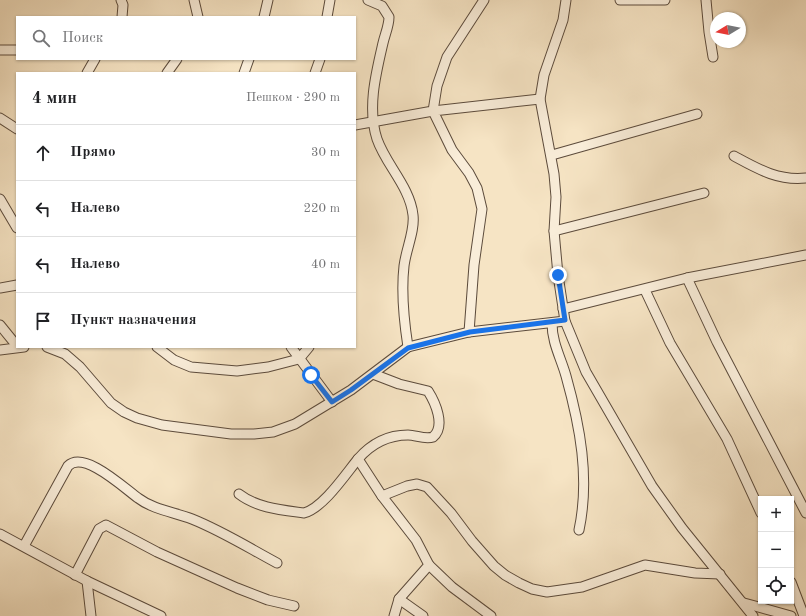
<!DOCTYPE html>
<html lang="ru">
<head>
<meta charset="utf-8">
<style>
  body { margin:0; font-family:"Old Standard TT",serif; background:#f2f2f2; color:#202124 }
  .controls { position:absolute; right:12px; bottom:12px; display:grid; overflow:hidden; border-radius:0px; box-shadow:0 1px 3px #0004 }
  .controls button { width:36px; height:36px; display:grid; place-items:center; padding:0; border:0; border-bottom:1px solid #e0e0e0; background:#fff; color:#202124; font:20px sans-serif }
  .compass { position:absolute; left:710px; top:12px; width:36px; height:36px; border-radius:50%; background:#fff; box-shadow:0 1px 3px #0004; rotate:260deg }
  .stop { position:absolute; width:12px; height:12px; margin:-9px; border:3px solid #1a73e8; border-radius:50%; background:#fff }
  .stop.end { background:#1a73e8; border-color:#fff; box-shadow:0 1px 4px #0008 }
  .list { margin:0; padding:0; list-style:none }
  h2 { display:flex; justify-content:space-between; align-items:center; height:52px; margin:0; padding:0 16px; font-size:17px }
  h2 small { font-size:13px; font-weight:400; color:#757577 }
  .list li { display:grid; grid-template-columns:26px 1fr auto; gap:12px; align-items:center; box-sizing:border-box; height:56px; padding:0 16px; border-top:1px solid #e0e0e0 }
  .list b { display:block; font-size:15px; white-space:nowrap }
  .list em { font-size:13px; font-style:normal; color:#757577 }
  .icon { flex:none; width:22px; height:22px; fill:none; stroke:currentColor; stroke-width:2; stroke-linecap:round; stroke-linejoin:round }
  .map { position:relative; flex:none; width:806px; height:616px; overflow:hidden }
  .search { position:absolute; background:#fff; box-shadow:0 1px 3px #0004; left:16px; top:16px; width:340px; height:44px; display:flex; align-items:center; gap:10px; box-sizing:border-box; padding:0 14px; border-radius:0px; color:#757577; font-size:15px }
  .panel { position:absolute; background:#fff; box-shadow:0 1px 3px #0004; left:16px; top:72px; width:340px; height:276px; border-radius:0px }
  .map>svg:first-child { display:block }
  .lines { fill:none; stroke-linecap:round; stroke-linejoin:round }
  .minor-casing { stroke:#5c4b3c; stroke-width:11 }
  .minor { stroke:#f9edd9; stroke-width:9 }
  .route { stroke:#1a73e8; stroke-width:5 }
</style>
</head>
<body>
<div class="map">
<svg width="806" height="616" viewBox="0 0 806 616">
  <rect width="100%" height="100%" fill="#f6e4c4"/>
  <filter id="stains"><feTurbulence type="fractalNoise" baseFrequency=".005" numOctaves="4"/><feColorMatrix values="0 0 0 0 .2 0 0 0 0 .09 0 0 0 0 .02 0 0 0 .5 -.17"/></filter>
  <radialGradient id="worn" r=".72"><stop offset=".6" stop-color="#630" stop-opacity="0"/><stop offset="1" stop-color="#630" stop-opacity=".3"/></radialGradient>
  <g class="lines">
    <defs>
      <g id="minor">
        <polyline points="121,0 123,5 122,17"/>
        <polyline points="194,0 198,17"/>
        <path d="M 368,0 L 382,6 L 389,17 C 389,26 385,34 383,43 C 376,73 367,108 377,139 C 386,165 410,187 413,215 C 415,231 406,249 404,266 C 401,292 404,321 408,347"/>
        <polyline points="566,0 563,20 544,75 540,99 554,174 556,197 554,231 558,275 565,321 586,372 652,486 682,528 753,616"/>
        <polyline points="620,0 665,0"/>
        <polyline points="706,0 709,32 713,57"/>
        <polyline points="264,17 268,0"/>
        <polyline points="327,17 330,0"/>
        <polyline points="0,50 17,50"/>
        <polyline points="87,73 95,59"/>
        <polyline points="167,73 177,59"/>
        <polyline points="244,73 249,59"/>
        <polyline points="315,73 320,59"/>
        <polyline points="0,118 17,129"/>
        <polyline points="355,125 433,111 437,86 447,57 484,0"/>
        <polyline points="552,155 697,114"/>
        <path d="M 734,156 C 758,169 778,181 806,178"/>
        <polyline points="0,199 17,228"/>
        <polyline points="554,231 704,193"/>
        <polyline points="687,278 717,342 806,513"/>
        <polyline points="0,288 17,285"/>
        <polyline points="645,290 670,343 727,439 761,513"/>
        <polyline points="563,309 687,278 806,255"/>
        <path d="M 552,323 C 552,343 561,358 566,376 C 580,426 590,478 579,530"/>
        <polyline points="0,325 17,346"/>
        <polyline points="469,332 474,265 482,209 477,188 469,173 452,150 433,111 540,99"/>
        <polyline points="47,347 65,354 80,367 111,403 124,412 137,418 162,425 231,434 254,434 273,432 295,424 351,390 408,347 469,332 565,321"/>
        <polyline points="157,347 174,360 191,367 237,371 268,367 299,359 309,347"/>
        <polyline points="291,347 332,402"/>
        <polyline points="0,350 24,347"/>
        <path d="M 373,374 L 399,384 L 428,391 C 435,402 446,426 433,437 C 425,440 416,435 408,435 C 387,435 371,444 358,459 L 382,496 L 407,486 L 417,484 L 427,487 L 451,513 L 472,541 L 494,566 L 505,575 L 519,583 L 532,589 L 547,592 L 582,587 L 645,565 L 695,573 L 720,574"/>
        <path d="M 239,494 C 257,508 282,510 304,513 C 323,508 345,475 358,459"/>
        <polyline points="382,496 416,540 429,565 399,599 394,616"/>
        <polyline points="0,534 87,581 161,616"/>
        <path d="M 24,546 L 68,466 C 84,450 124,488 138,498 C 154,510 174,512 192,519 C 222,531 249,548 277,563"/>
        <polyline points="429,565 452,587 491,616"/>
        <polyline points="75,575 99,529 106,525 157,552 237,588 268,600 294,606"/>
        <polyline points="87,581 91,616"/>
        <polyline points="791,582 804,616"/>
        <polyline points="399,599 423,616"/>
        <polyline points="744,603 791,616"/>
      </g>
    </defs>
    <!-- minor casing -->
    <use href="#minor" class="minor-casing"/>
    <!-- minor -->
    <use href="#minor" class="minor"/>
  </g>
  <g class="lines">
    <!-- route -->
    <polyline class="route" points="311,375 332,402 351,390 408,348 470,332 565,320 558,275"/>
  </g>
  <rect width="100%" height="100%" filter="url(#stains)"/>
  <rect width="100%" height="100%" fill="url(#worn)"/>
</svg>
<div class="controls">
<button>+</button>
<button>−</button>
<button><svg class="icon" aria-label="locate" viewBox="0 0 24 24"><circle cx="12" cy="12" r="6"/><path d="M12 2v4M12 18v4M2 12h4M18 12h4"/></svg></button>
</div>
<svg class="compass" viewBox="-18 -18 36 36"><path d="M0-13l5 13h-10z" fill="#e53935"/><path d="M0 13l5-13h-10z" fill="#757577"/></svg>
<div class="stop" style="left:311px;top:375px"></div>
<div class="stop end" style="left:558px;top:275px"></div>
<div class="search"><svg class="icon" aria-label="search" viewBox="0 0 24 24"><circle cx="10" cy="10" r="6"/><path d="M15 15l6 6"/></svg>Поиск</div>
<section class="panel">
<h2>4 мин<small>Пешком · 290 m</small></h2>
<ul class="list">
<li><svg class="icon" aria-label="ahead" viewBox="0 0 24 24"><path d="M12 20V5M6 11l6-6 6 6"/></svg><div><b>Прямо</b></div><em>30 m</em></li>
<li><svg class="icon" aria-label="left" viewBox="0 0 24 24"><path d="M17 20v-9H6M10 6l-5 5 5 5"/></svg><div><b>Налево</b></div><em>220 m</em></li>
<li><svg class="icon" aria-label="left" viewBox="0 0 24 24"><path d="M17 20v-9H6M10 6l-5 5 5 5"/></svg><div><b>Налево</b></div><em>40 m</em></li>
<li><svg class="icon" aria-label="arrive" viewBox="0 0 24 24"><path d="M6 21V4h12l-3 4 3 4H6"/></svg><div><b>Пункт назначения</b></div></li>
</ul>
</section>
</div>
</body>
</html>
